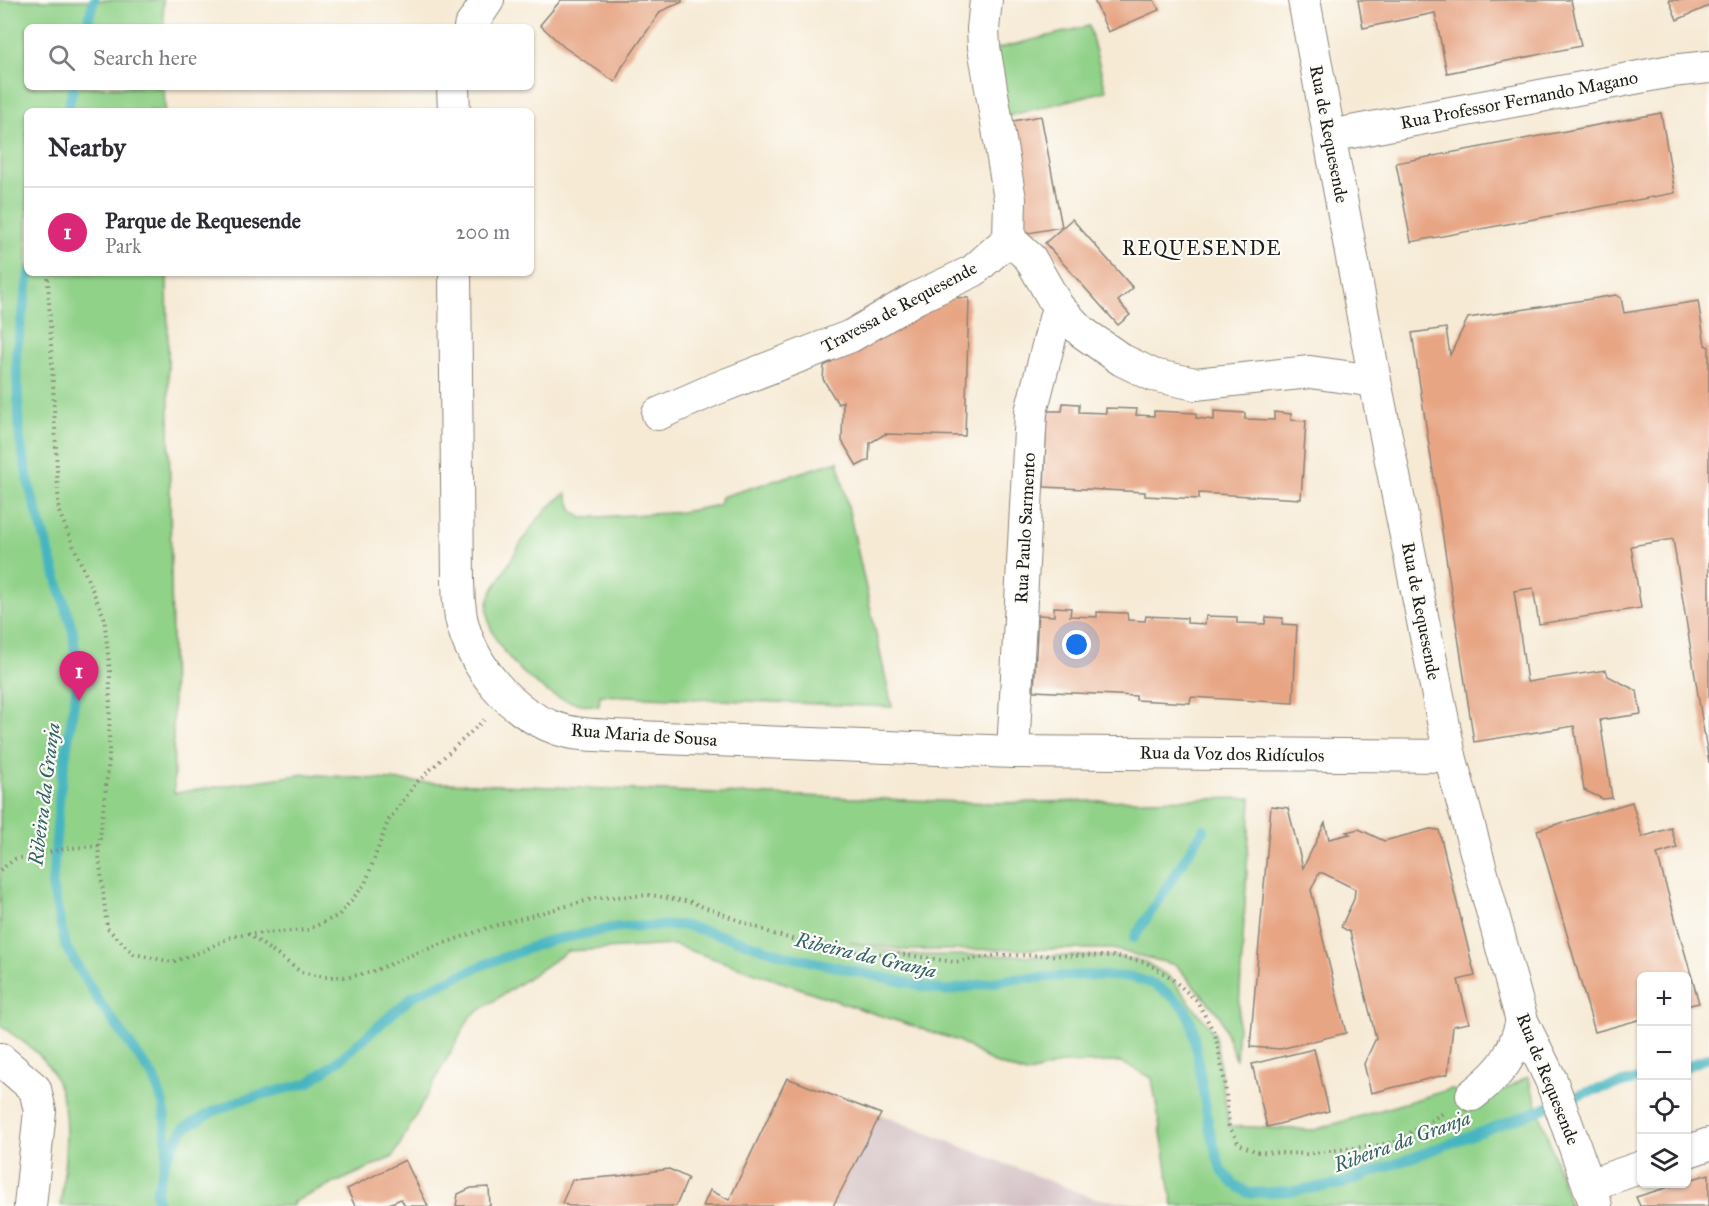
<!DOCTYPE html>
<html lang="en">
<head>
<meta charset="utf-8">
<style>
  body { margin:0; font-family:"IM FELL Great Primer",serif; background:#f7f7f7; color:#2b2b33 }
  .controls { position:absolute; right:18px; bottom:18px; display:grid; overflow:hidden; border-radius:9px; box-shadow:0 2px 4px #0004 }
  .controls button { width:54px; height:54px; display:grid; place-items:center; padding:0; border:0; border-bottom:2px solid #e1e1e2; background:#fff; color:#2b2b33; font:30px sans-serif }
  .you { position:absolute; left:1077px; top:645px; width:21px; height:21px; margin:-15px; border:4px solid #fff; border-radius:50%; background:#1a73e8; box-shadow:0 0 0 9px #1a73e833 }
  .badge { display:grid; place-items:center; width:39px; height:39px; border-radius:50%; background:#db2777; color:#fff; font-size:20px; font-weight:700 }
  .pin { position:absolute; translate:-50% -50px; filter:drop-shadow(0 2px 3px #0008) }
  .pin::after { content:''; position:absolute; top:32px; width:21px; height:18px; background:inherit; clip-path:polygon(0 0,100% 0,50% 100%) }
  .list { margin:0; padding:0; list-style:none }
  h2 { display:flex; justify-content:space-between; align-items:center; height:78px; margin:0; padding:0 24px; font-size:26px }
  h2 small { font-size:20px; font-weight:400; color:#7c7c81 }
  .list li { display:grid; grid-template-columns:39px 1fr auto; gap:18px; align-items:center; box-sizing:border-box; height:90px; padding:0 24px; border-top:2px solid #e1e1e2 }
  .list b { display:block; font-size:22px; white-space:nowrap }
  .list p { margin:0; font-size:20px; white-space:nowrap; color:#7c7c81 }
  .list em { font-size:20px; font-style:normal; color:#7c7c81 }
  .icon { flex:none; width:33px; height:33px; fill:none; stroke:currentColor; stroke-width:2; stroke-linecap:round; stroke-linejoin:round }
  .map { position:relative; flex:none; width:1709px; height:1206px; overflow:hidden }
  .search { position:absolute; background:#fff; box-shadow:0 2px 4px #0004; left:24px; top:24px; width:510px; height:66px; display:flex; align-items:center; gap:15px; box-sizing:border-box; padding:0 21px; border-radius:9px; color:#7c7c81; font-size:22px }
  .panel { position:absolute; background:#fff; box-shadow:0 2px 4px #0004; left:24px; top:108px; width:510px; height:168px; border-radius:9px }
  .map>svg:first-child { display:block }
  .industrial { fill:#d2bec2 }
  .green { fill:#91d289; stroke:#567752; stroke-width:1.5 }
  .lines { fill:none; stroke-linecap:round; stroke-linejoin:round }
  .stream { stroke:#47b5c0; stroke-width:10 }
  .building { fill:#e7a584 }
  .minor-casing { stroke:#898378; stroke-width:34 }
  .path { stroke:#898378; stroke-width:4; stroke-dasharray:1.5 4.5; stroke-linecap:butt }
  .minor { stroke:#fff; stroke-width:32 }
  .labels { text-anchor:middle; stroke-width:4.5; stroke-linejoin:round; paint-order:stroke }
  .street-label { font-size:18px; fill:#1c1c1c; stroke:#fdfcf7 }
  .neighbourhood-label { font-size:20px; letter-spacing:1.5px; fill:#1c1c1c; stroke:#fdfcf7 }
  .water-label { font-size:20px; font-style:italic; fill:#2f6166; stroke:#fdfcf7 }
</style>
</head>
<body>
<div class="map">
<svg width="1709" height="1206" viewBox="0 0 1709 1206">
  <rect width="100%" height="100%" fill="#fdfcf7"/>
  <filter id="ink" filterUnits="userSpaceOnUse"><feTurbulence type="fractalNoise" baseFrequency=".0167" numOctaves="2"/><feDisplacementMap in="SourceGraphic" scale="12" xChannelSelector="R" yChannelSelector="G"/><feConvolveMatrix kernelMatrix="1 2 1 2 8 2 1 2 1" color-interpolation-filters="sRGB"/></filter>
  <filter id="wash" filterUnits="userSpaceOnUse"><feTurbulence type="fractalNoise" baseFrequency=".008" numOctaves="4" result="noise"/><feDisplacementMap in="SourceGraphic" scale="24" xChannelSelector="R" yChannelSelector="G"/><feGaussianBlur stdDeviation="1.35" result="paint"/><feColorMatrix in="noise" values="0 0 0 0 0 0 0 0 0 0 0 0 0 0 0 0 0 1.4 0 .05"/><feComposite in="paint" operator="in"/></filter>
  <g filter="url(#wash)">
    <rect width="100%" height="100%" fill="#f6ead5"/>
    <!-- industrial -->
    <polygon class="industrial" points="787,1078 1093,1198 1155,1206 727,1206"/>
    <!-- green -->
    <g class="green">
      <path d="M 0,0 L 163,0 L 164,27 L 27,27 L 27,87 L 164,87 L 165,111 L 27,111 L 27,273 L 167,273 L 174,793 L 305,774 L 417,782 L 991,803 L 1251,798 L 1236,1060 L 1220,1016 L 1176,965 L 1112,949 L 906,950 L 849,942 L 906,955 L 1115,956 L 1145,962 L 1170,977 L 1215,1034 L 1229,1126 L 1314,1130 L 1451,1089 L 1482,1101 L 1528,1077 L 1570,1206 L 1173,1206 L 1152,1078 L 1121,1062 L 1064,1063 L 1026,1074 L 992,1062 L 959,1041 L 863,1010 L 674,945 L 568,951 L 470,1017 L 393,1157 L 293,1202 L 293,1206 L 61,1206 C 64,1159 77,1098 43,1059 C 32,1046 14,1036 0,1025 Z"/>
      <polygon points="1089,26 1106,91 1004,117 988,51"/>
      <path d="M 838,461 L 892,707 L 600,695 L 599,706 C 584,705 569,703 555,696 C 525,680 479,636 489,599 C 491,591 498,583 502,575 C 520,544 536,514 566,493 L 573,511 L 582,518 L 682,512 L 719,505 L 721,497 Z"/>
    </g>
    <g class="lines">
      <!-- stream -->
      <g class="stream">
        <polyline points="86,27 94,0"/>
        <polyline points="68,111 73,87"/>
        <polyline points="29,273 16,354 20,440 30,489 73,632 78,678 60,790 52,886 66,947 98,1000 154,1078 164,1106 167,1155"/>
        <polyline points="1134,938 1204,829"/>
        <polyline points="1686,1067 1709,1057"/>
        <polyline points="158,1206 156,1193 167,1155 184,1128 213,1112 241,1100 308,1083 338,1061 413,996 483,965 548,941 618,927 683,925 734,939 787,956 945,991 1010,979 1089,975 1131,977 1154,984 1174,998 1185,1008 1192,1025 1209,1127 1221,1170 1234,1184 1248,1193 1293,1191 1341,1184 1588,1092 1642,1078"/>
      </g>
    </g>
    <g id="blocks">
      <!-- building -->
      <g class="building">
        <polygon points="561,0 682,0 682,2 661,11 622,67 615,82 564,47 540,25"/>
        <polygon points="1094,0 1154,0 1159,10 1108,32"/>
        <polygon points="1358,0 1571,0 1581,46 1447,73 1435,13 1363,28"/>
        <polygon points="1669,0 1709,0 1709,6 1677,20"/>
        <polygon points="1661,113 1675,193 1411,242 1396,163"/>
        <polygon points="1041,116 1062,227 1023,234 1002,123"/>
        <polygon points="1072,219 1133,288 1118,301 1130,315 1118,325 1045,243"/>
        <polygon points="1616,295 1621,298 1624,313 1698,301 1705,345 1709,347 1709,763 1673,539 1631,546 1641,608 1539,624 1533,588 1514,591 1527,682 1606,670 1608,676 1637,691 1641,714 1600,720 1612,798 1603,799 1584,790 1574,726 1474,742 1412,333 1446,328 1450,355 1468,318"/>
        <polygon points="940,297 969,298 965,436 885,434 870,443 869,460 857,466 842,441 843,401 838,404 823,379 824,366"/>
        <polygon points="1063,403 1079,404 1079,412 1106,413 1106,408 1137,409 1136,415 1154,416 1154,411 1196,413 1196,418 1214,420 1214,411 1245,413 1245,419 1274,420 1274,412 1291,414 1291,420 1306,421 1301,499 1199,493 1199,499 1145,496 1145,492 1044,487 1047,411 1062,411"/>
        <polygon points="1054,607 1071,608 1070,616 1097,617 1097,612 1127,613 1128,620 1145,621 1146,616 1187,618 1187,623 1205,624 1206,616 1237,617 1237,623 1265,624 1266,617 1283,618 1282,624 1297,625 1293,703 1191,697 1190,703 1136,700 1136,696 1034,691 1038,615 1054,616"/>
        <polygon points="1632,802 1642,837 1671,828 1677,848 1657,854 1699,1003 1686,1006 1686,976 1642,976 1642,1019 1595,1032 1537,830"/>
        <polygon points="1271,806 1288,808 1303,868 1325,823 1329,839 1350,834 1346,832 1359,829 1384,841 1430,829 1439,830 1475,976 1458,980 1469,1023 1453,1026 1448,1074 1371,1093 1364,1064 1376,1038 1350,932 1341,927 1354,899 1355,889 1323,873 1319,873 1311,890 1346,1033 1280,1049 1250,1047"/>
        <polygon points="1314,1049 1329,1111 1267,1127 1252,1064"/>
        <polygon points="787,1078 881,1114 833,1206 703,1206 710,1190 729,1200"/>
        <polygon points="405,1160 428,1206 405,1206 401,1199 384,1206 355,1206 347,1189"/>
        <polygon points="669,1169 688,1178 676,1206 569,1206 562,1203 572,1180 619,1176"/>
        <polygon points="1709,1174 1709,1206 1640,1206 1636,1197 1679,1184 1686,1184 1686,1181"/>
        <polygon points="489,1187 490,1206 456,1206 458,1194 471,1188"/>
      </g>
    </g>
  </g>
  <g filter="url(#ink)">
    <use href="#blocks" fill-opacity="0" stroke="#898378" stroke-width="1.5"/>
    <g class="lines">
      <defs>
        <g id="minor">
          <polyline points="1304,0 1375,381 1450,756 1522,1021 1551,1080 1596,1206"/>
          <polyline points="470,27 488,0"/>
          <polyline points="453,87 454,111"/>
          <polyline points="1330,136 1671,71 1709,67"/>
          <polyline points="1009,239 1030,258 1058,307 1082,332 1122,360 1153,375 1195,384 1310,372 1375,381"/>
          <path d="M 455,273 L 458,581 C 458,594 459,606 461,618 C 472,666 510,713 558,729 C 575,735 594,735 612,736 L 1013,752 L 1450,756"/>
          <polyline points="658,414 715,389 851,336 916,298 973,271 1009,239 1010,199 984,47 983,29 986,0"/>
          <polyline points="1013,752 1031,412 1058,307"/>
          <polyline points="0,1059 35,1089 40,1111 30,1206"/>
          <path d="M 1472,1095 C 1502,1071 1512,1059 1522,1021"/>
          <polyline points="1686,1152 1709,1144"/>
          <polyline points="1589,1185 1642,1167"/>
        </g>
      </defs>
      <!-- minor casing -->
      <use href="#minor" class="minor-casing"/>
      <!-- path -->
      <g class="path">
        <polyline points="51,273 48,280 59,512 104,617 110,672 109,760 99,846"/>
        <polyline points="0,870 15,859 68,848 98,846 107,928 134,954 172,962 203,951 231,937 248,934 307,930 339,915 365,884 388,821 417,782 484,720"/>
        <polyline points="248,934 301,972 324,977 349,977 371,972 414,954 493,926 596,898 651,895 691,902 774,934 835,951 906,955 955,962 998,955 1115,956 1145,962 1170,977 1197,1001 1215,1034 1225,1083 1229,1126 1239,1144 1257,1152 1306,1154 1393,1143 1445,1112"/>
      </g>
      <!-- minor -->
      <use href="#minor" class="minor"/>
    </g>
  </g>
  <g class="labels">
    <!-- street labels -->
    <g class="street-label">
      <text transform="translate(1519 100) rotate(-11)" y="6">Rua Professor Fernando Magano</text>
      <text transform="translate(1329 134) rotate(79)" y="6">Rua de Requesende</text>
      <text transform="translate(899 307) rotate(-28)" y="6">Travessa de Requesende</text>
      <text transform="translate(1025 528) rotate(-87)" y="6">Rua Paulo Sarmento</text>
      <text transform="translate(1421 611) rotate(79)" y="6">Rua de Requesende</text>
      <text transform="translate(644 735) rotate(4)" y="6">Rua Maria de Sousa</text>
      <text transform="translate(1232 754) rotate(1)" y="6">Rua da Voz dos Ridículos</text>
      <text transform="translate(1548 1079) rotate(68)" y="6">Rua de Requesende</text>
    </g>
    <!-- neighbourhood labels -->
    <g class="neighbourhood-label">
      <text x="1202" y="255">REQUESENDE</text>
    </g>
    <!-- water labels -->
    <g class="water-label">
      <text transform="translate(44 794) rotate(-83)" y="7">Ribeira da Granja</text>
      <text transform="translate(866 955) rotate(13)" y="7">Ribeira da Granja</text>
      <text transform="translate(1402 1141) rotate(-20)" y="7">Ribeira da Granja</text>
    </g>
  </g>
</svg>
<div class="controls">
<button>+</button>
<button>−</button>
<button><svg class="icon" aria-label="locate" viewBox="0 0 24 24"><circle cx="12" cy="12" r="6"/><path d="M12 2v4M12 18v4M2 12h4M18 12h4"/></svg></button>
<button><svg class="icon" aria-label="layers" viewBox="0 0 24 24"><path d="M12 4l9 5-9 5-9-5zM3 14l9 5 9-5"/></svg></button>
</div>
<div class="you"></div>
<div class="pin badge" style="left:79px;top:701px">1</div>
<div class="search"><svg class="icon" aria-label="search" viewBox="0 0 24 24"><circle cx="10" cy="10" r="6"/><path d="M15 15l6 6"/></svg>Search here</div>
<section class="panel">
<h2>Nearby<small></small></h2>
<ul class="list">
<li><span class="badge">1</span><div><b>Parque de Requesende</b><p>Park</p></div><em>200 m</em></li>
</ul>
</section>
</div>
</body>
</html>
